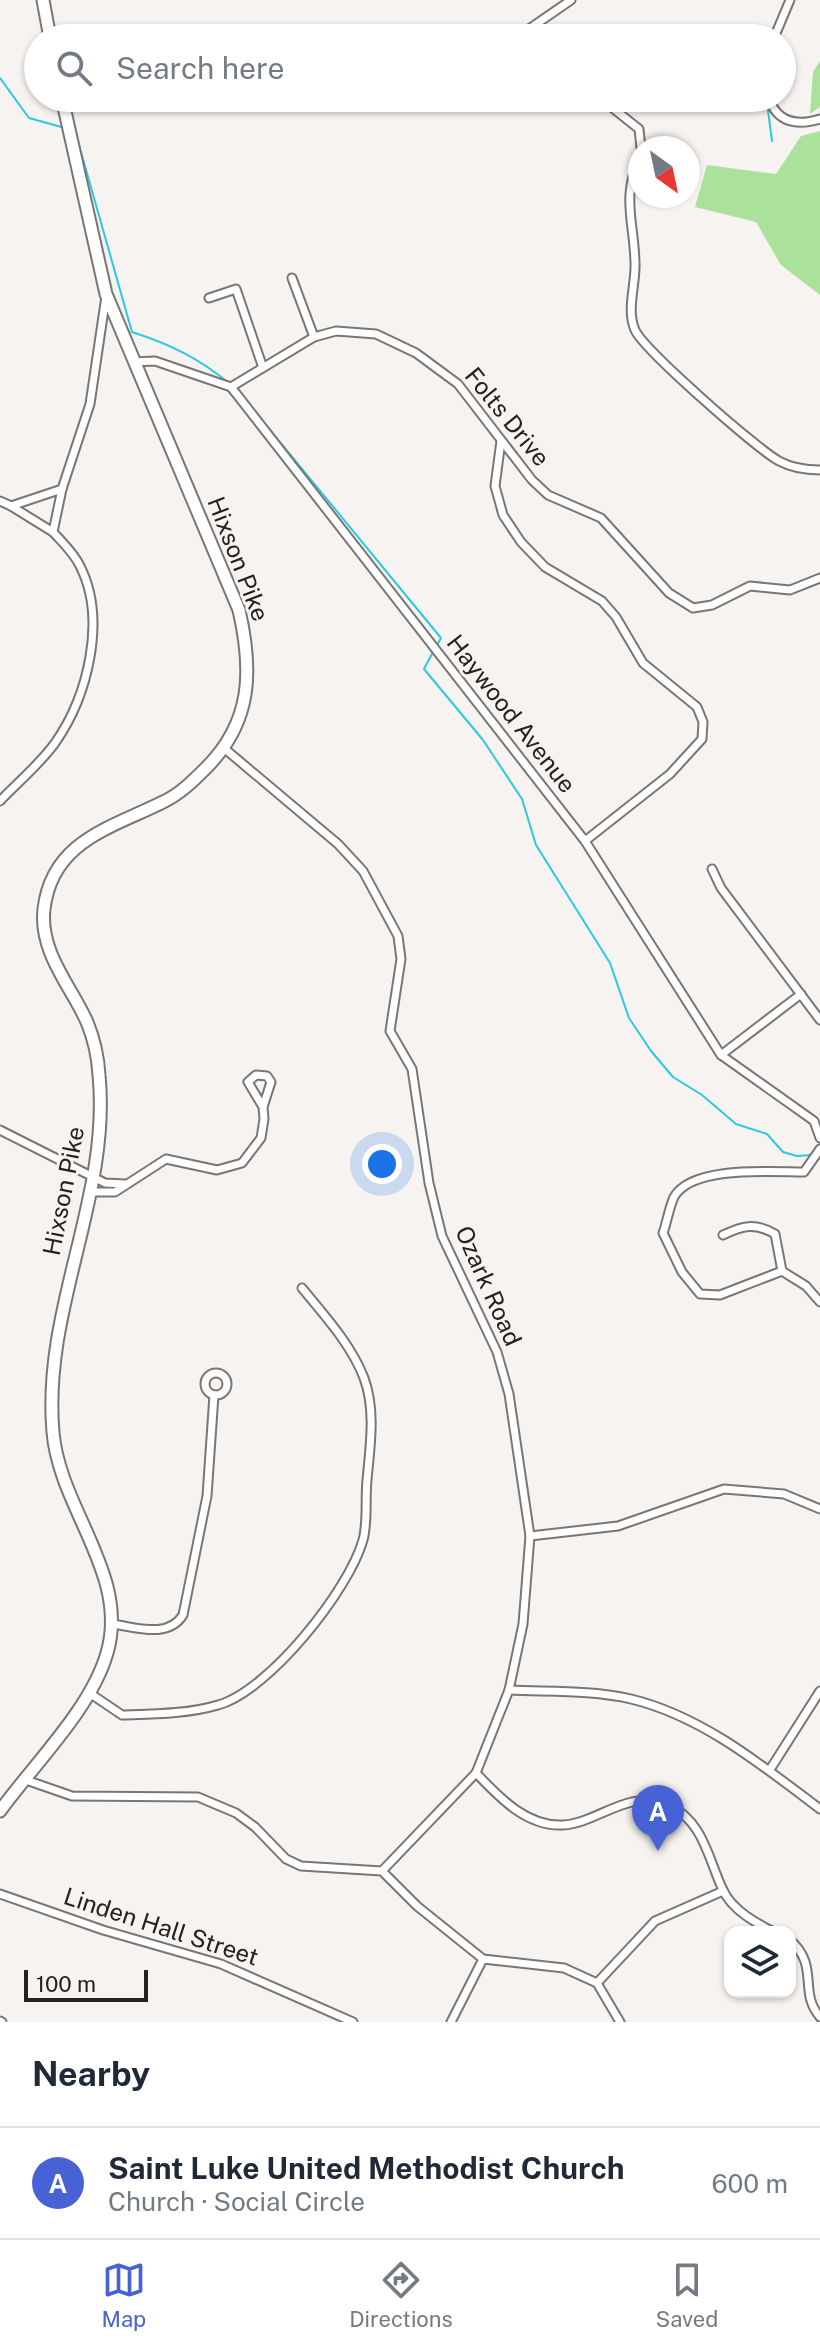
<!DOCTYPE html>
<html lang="en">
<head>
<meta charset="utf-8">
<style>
  body { margin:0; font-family:"Public Sans",sans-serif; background:#f6f6f7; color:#1f2937 }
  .controls { position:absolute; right:24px; bottom:24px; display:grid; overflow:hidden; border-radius:16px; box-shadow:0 2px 6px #0004 }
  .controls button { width:72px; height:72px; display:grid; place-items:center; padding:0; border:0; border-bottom:2px solid #e0e1e3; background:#fff; color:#1f2937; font:40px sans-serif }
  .compass { position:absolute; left:628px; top:136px; width:72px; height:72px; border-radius:50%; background:#fff; box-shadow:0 2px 6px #0004; rotate:147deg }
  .scale { position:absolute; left:24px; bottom:20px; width:124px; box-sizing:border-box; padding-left:8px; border:4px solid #232121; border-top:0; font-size:22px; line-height:28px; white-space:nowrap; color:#232121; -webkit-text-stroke:6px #f7f3f1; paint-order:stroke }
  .you { position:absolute; left:382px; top:1164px; width:28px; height:28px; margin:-20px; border:6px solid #fff; border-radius:50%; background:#1a73e8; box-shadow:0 0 0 12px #1a73e833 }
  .badge { display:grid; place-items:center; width:52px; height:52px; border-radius:50%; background:#4662d5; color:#fff; font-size:26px; font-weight:700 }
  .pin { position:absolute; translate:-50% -66px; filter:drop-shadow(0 2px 4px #0008) }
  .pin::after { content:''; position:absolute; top:42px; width:28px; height:24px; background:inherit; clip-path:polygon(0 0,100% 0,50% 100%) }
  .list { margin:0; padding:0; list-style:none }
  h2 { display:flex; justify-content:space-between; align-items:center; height:104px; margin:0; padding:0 32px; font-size:34px }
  h2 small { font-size:26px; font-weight:400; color:#747a83 }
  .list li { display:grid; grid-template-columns:52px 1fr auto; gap:24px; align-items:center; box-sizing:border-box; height:112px; padding:0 32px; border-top:2px solid #e0e1e3 }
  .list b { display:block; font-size:30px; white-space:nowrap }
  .list p { margin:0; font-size:26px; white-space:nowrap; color:#747a83 }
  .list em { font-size:26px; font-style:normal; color:#747a83 }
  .icon { flex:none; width:44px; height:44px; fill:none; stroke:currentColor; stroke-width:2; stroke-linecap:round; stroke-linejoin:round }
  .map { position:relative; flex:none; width:820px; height:2022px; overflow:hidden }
  .search { position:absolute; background:#fff; box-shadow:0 2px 6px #0004; left:24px; right:24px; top:24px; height:88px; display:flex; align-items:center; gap:20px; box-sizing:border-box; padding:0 28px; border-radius:44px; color:#747a83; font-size:30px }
  .sheet { height:216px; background:#fff }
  nav { display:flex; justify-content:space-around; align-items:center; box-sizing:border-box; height:112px; border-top:2px solid #e0e1e3; background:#fff; font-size:22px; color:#747a83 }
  nav a { display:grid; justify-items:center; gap:4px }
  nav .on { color:#4662d5 }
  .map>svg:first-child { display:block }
  .green { fill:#aae29b }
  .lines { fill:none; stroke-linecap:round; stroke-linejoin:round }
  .stream { stroke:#2dc8e3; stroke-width:2 }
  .minor-casing { stroke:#797674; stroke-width:11 }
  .primary-casing { stroke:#797674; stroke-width:15 }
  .minor { stroke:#fff; stroke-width:7 }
  .primary { stroke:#fff; stroke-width:11 }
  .labels { text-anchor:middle; stroke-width:6; stroke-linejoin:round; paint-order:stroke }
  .street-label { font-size:24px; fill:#232121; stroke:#f7f3f1 }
</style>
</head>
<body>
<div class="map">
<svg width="820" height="2022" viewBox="0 0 820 2022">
  <rect width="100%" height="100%" fill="#f7f3f1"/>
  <!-- green -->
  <g class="green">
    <polygon points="820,61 820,107 810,114 813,72"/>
    <polygon points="820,131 820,295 781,265 756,222 695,207 707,165 776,174 801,136"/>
  </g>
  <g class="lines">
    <!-- stream -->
    <g class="stream">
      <polyline points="0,78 29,118 65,128"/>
      <polyline points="767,103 772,141"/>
      <path d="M 77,138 L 132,332 C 170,344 200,359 230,384"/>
      <polyline points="238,391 441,638 436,647"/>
      <polyline points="433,652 424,669 483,740 522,799 536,845 610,963 629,1018 651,1051 673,1077 702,1095 736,1124 767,1134 783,1152 797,1156 811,1155"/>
    </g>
    <defs>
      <g id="minor">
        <polyline points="516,38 571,0"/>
        <polyline points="774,38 790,0"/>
        <polyline points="384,98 410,102 421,98"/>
        <polyline points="600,98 639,129 641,148"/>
        <path d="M 769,98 C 777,123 797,126 820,119"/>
        <path d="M 640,156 C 621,199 634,220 635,263 C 636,284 626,310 635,330 C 644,350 757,449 779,461 C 792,468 805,470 820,470"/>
        <polyline points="292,278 314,337"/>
        <polyline points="209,298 236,289 262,365"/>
        <polyline points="133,362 155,361 231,387 585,841 721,1055 814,1121 820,1138"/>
        <polyline points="231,387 314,337 336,331 376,334 416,353 458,384 532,480 548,495 601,518 669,593 693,608 712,605 750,586 790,590 820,578"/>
        <polyline points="501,441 495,486 503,515 521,542 545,567 602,601 616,617 643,663 697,707 703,722 702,739 670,774 585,841"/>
        <polyline points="0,501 11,506 62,489"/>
        <polyline points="11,506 53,532"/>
        <polyline points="225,749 338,844 363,871 398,936 401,959 390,1031 412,1069 429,1183 442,1236 497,1352 509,1394 530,1536 523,1624 509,1690 476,1773 382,1871"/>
        <path d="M 0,801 C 18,782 40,764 55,743 C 88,696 107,619 80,566 C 74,553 62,542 53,532 L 62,489 L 90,404 L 106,296"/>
        <polyline points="712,869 721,888 820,1020"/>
        <polyline points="721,1055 801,994"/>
        <polyline points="0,1130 105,1183 125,1184"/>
        <path d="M 820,1149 L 804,1172 C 773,1172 692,1165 674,1197 C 669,1208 667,1222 663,1233 L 682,1272 L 700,1294 L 720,1295 L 782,1271 L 806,1286 L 820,1302"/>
        <polyline points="90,1192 115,1192 166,1159 217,1170 242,1163 261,1138 264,1119 263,1107 248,1082 256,1075 267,1076 271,1082 263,1107"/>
        <path d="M 723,1235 C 742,1226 755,1222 775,1234 L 782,1271"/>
        <circle cx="216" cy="1384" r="11"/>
        <polyline points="530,1536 618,1526 724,1489 784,1494 820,1509"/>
        <path d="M 112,1624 C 136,1627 168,1639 183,1615 L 207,1496 L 214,1395"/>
        <path d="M 509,1690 C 549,1692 592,1690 631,1699 C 702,1716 763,1766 820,1809"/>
        <path d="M 88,1692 L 122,1715 C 153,1714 188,1714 218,1705 C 269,1691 349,1590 363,1540 C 368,1522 365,1499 367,1480 C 370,1447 376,1410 364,1378 C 351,1344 324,1315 302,1288"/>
        <polyline points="771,1768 820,1691"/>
        <path d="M 476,1773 C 498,1796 526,1827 563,1825 C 586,1824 609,1807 632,1802 C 643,1800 659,1800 668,1805 C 704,1821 708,1859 723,1890 C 732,1910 756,1923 774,1932"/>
        <polyline points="23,1779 72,1796 198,1797 236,1813 255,1827 286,1859 301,1866 382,1871 417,1906 483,1959 564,1968 597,1983 620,2022"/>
        <polyline points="0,1894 103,1930 221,1964 353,2022"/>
        <path d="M 790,1940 C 820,1966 798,1992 820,2017"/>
        <polyline points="597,1983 655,1921 723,1891"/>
        <polyline points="0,2021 2,2022"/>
        <polyline points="451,2022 483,1959"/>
      </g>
      <g id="primary">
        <polyline points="43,0 50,38"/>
        <path d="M 0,1811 C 34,1764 91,1709 107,1653 C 130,1575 59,1508 53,1432 C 42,1309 111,1197 99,1075 C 98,1057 94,1039 87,1022 C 71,986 39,952 44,909 C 52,841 111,828 163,802 C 180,794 193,781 206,768 C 252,722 253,671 239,610 L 106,294 L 62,98"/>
      </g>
    </defs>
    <!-- minor casing -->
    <use href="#minor" class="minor-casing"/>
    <!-- primary casing -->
    <use href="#primary" class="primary-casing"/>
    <!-- minor -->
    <use href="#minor" class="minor"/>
    <!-- primary -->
    <use href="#primary" class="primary"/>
  </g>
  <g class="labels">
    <!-- street labels -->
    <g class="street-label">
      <text transform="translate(507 417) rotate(51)" y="8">Folts Drive</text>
      <text transform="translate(238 559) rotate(69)" y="8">Hixson Pike</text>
      <text transform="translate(511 714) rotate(52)" y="8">Haywood Avenue</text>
      <text transform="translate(64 1191) rotate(-79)" y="8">Hixson Pike</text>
      <text transform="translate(488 1286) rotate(66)" y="8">Ozark Road</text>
      <text transform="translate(161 1927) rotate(18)" y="8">Linden Hall Street</text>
    </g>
  </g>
</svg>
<div class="controls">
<button><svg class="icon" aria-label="layers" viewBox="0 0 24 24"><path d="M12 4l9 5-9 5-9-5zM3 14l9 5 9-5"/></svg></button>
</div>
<svg class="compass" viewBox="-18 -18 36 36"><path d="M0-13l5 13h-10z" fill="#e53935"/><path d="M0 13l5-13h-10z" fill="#747a83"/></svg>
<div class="scale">100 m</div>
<div class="you"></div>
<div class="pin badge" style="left:658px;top:1851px">A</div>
<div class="search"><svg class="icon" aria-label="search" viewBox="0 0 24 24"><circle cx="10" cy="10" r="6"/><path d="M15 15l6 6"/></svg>Search here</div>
</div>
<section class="sheet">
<h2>Nearby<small></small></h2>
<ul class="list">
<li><span class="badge">A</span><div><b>Saint Luke United Methodist Church</b><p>Church · Social Circle</p></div><em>600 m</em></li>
</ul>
</section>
<nav>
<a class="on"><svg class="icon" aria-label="map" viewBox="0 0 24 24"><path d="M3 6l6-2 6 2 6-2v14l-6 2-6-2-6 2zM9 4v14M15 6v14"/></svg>Map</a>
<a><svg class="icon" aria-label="directions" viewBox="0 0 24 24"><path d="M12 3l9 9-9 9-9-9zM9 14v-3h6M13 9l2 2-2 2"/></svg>Directions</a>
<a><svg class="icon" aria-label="saved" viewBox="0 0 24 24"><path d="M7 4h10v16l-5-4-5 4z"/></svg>Saved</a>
</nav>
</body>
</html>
